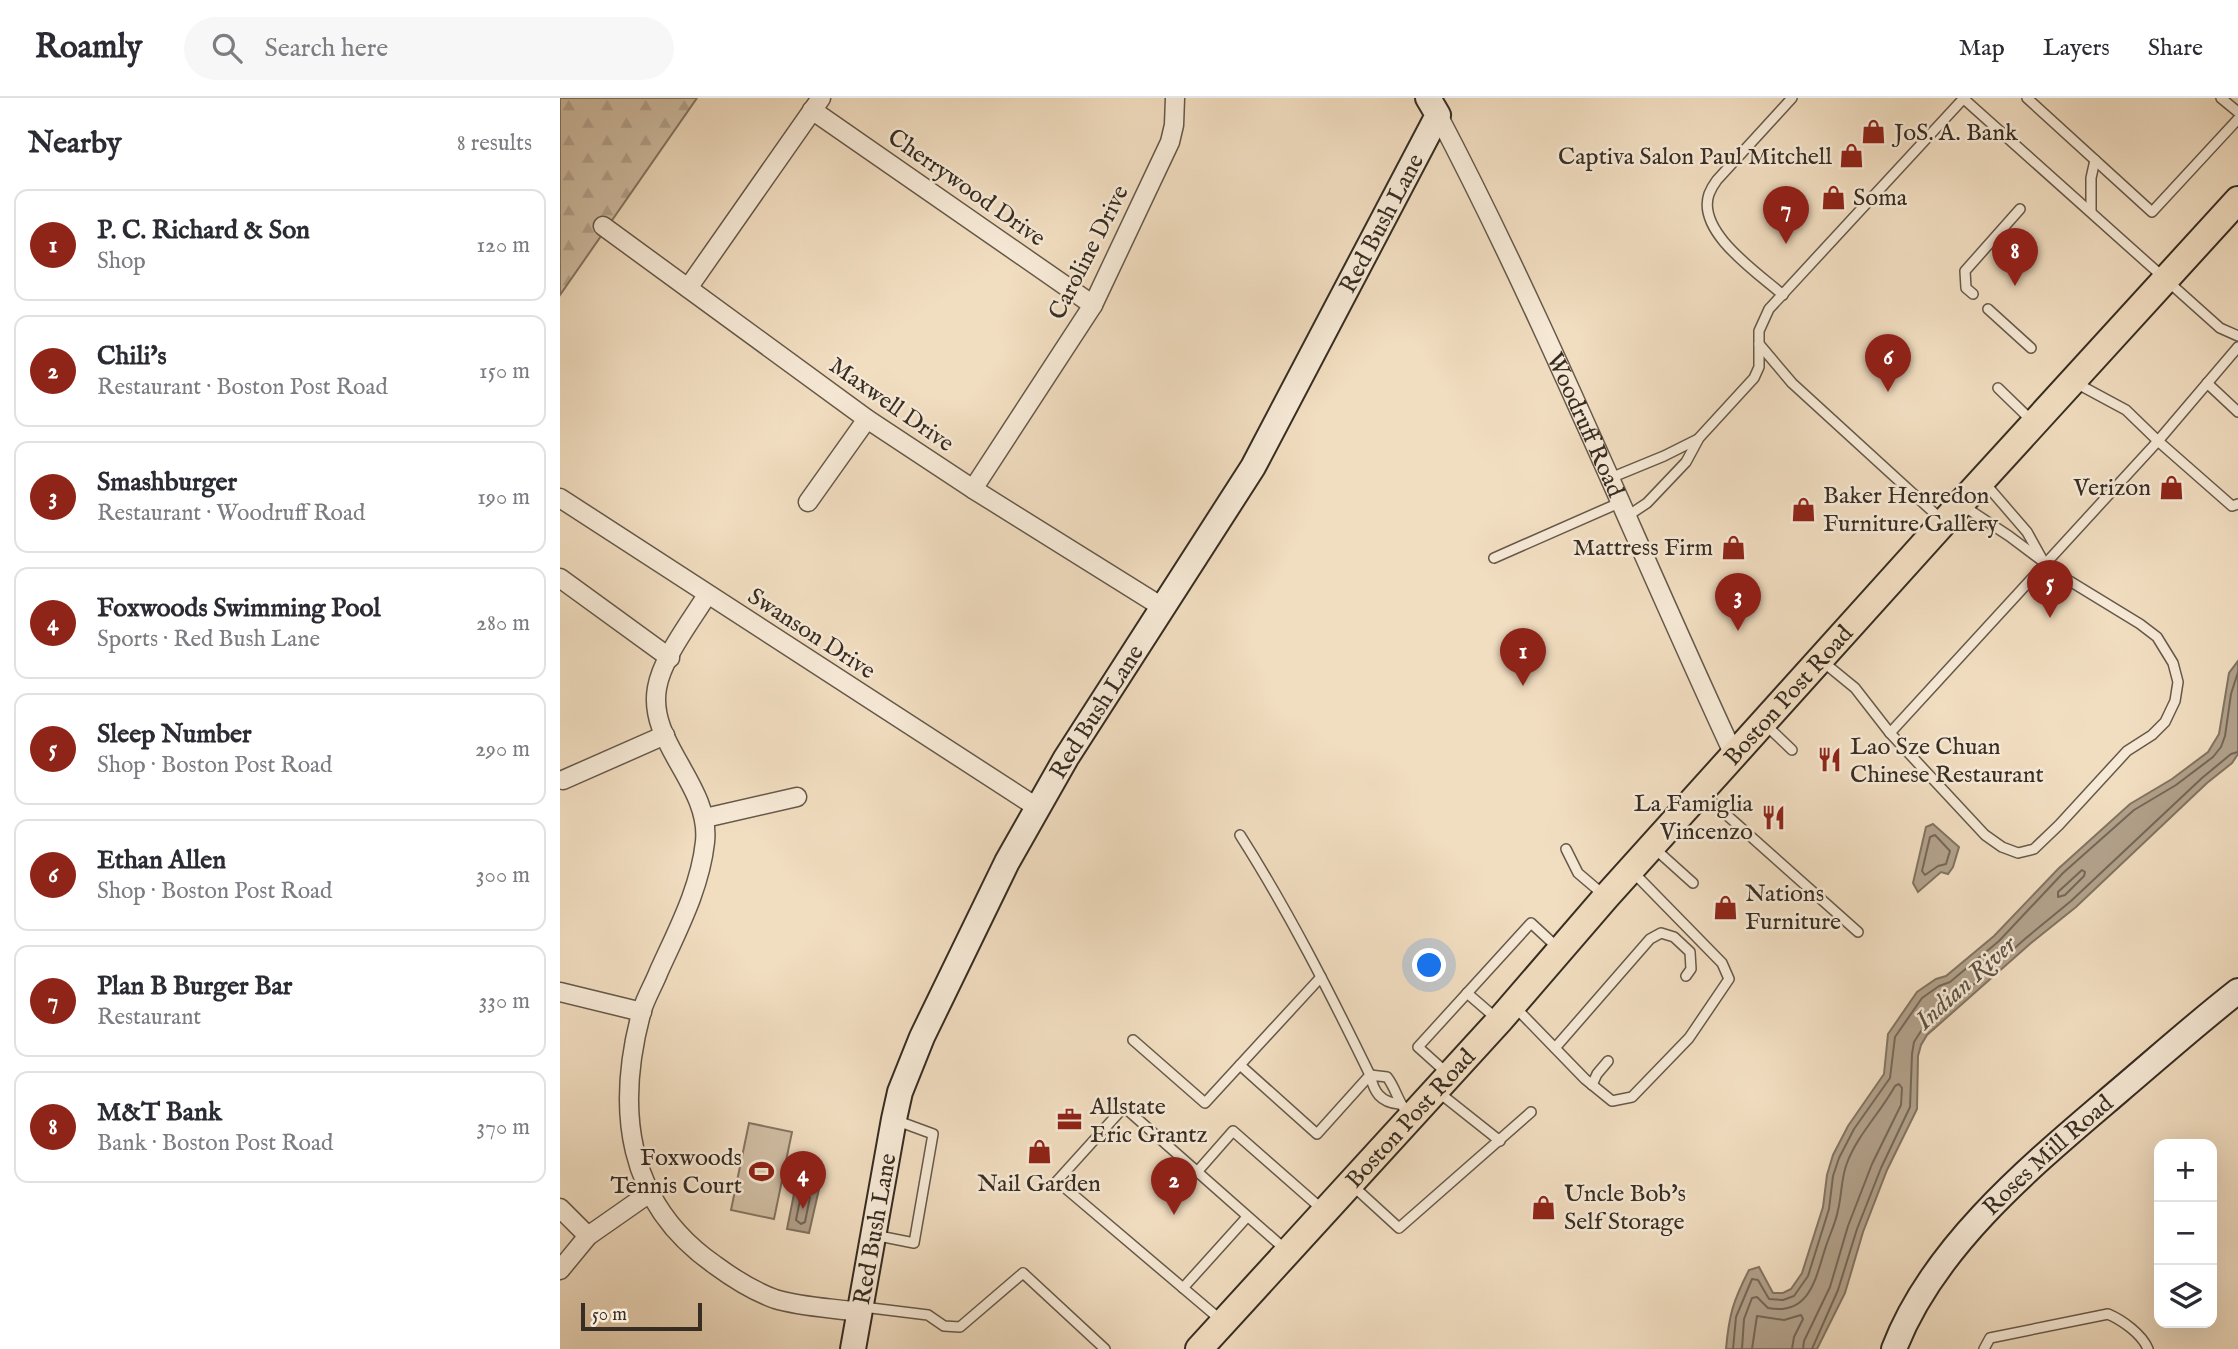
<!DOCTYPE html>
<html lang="en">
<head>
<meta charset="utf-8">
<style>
  body { margin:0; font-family:"IM FELL English",serif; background:#f7f7f7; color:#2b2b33 }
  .controls { position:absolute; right:21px; bottom:21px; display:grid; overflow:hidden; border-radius:14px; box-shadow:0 7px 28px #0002 }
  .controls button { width:63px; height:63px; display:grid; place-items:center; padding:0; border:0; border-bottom:2px solid #e1e1e2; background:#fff; color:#2b2b33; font:35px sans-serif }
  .scale { position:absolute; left:21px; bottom:18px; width:121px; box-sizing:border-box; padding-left:7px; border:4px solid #372d23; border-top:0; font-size:19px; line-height:24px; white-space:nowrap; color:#372d23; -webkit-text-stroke:5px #f6e9d6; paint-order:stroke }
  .you { position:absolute; left:870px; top:868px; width:24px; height:24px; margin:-18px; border:5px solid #fff; border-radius:50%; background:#1a73e8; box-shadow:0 0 0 10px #1a73e833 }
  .badge { display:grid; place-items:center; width:46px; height:46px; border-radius:50%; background:#8f2418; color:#fff; font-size:23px; font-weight:700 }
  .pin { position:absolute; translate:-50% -58px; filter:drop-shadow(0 2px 4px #0008) }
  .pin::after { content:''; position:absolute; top:37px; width:24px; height:21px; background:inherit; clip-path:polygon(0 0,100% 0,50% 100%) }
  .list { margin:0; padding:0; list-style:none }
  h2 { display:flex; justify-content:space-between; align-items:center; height:91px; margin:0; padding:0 28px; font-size:30px }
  h2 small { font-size:23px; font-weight:400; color:#7c7c81 }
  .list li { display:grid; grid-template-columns:46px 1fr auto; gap:21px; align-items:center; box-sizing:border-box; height:112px; margin:0 14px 14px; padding:0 14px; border:2px solid #e1e1e2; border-radius:14px }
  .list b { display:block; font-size:26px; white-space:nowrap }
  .list p { margin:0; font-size:23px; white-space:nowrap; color:#7c7c81 }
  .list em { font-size:23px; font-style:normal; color:#7c7c81 }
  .icon { flex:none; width:38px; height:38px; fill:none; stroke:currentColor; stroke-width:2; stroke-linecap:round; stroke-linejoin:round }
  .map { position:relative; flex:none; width:1678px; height:1251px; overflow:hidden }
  header { display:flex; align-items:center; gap:42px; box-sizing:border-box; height:98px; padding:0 35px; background:#fff; border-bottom:2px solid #e1e1e2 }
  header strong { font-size:33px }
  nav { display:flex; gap:38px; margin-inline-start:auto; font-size:24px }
  .search { width:490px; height:63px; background:#f7f7f7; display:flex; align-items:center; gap:18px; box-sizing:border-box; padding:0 24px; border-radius:38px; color:#7c7c81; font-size:26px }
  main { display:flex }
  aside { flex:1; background:#fff }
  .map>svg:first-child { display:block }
  .grass { fill:#d1bfa5; stroke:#847664; stroke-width:2 }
  .forest { fill:url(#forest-firs); stroke:#847664; stroke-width:2 }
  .water { fill:#b2a18b; stroke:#817361; stroke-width:2 }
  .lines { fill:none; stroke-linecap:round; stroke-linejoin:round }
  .shore { stroke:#746757; stroke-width:2 }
  .lane-casing { stroke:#66594a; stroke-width:12 }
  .street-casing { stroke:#66594a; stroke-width:21 }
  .secondary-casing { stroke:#372d23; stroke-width:28 }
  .primary-casing { stroke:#372d23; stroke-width:30 }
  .lane { stroke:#f6e9d6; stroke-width:9 }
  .street { stroke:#f6e9d6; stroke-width:18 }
  .secondary { stroke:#f6e9d6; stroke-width:24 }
  .primary { stroke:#f1ddc0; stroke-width:26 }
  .labels { text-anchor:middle; stroke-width:5; stroke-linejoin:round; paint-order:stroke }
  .poi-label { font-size:24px; fill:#372d23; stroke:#f6e9d6; text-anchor:start }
  .street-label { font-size:24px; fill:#372d23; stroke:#f6e9d6 }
  .water-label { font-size:26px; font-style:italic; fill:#5c5042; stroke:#f6e9d6 }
</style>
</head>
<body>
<header>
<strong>Roamly</strong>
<div class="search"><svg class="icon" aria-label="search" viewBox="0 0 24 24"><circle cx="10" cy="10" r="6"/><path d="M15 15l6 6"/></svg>Search here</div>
<nav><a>Map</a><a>Layers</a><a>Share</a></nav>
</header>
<main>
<aside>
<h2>Nearby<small>8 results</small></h2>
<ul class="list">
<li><span class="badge">1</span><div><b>P. C. Richard &amp; Son</b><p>Shop</p></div><em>120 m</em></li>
<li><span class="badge">2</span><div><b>Chili's</b><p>Restaurant · Boston Post Road</p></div><em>150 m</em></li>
<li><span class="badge">3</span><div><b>Smashburger</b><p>Restaurant · Woodruff Road</p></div><em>190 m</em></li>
<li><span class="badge">4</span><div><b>Foxwoods Swimming Pool</b><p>Sports · Red Bush Lane</p></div><em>280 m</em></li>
<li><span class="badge">5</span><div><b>Sleep Number</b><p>Shop · Boston Post Road</p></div><em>290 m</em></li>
<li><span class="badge">6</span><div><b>Ethan Allen</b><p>Shop · Boston Post Road</p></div><em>300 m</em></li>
<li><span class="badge">7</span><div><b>Plan B Burger Bar</b><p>Restaurant</p></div><em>330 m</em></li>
<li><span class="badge">8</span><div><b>M&amp;T Bank</b><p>Bank · Boston Post Road</p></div><em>370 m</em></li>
</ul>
</aside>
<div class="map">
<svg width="1678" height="1251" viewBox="0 0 1678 1251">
  <defs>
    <pattern id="forest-firs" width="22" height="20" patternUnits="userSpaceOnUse" patternTransform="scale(1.75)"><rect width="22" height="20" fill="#d1bfa5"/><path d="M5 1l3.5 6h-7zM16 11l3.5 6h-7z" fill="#b4a48e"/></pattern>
  </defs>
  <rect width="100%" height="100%" fill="#f1ddc0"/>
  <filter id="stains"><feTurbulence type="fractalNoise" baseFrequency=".00286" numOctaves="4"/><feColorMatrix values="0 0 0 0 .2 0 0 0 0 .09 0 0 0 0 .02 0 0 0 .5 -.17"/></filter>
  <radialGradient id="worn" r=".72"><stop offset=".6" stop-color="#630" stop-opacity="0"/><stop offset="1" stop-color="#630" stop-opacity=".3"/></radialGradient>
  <!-- grass -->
  <polygon class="grass" points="189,1025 232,1034 214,1121 171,1112"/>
  <!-- forest -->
  <polygon class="forest" points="0,0 137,0 0,197"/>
  <!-- water -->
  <g class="water">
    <path d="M 1678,563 L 1678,656 L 1672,665 L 1647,685 L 1516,809 L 1471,845 L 1367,937 L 1361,947 L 1358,958 L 1357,1011 L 1327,1072 L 1303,1134 L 1285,1195 L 1257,1251 L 1166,1251 C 1169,1217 1173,1203 1189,1172 L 1199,1169 L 1213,1195 L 1223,1195 L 1231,1191 L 1242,1175 L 1263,1109 L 1267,1077 L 1273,1057 L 1288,1028 L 1324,976 L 1328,936 L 1357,894 L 1376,881 L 1386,878 L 1434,838 L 1498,771 L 1570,706 L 1612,681 L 1648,654 L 1659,636 L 1669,575 Z"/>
    <polygon points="1373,726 1399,749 1393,769 1388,776 1381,774 1358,794 1353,785 1366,729"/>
    <polygon points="236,1086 259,1091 249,1135 227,1131"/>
  </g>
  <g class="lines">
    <!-- shore -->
    <g class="shore">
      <polygon points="1375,737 1390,753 1386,766 1378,768 1365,777 1362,773 1370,739"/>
      <polygon points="1522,772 1525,774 1524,778 1505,797 1498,799 1498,794"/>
      <polygon points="244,1095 250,1099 245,1124 241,1126 236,1122 241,1097"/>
      <polyline points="1173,1251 1176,1219 1192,1181 1198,1182 1209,1201 1223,1202 1234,1198 1248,1178 1269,1111 1273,1078 1279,1060 1294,1031 1330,980 1335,939 1362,900 1379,888 1390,884 1439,843 1503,775 1574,712 1616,687 1653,659 1661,649 1665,638 1671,596 1678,574"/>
      <path d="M 1182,1251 L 1184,1221 L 1192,1200 L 1197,1199 L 1208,1210 C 1251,1218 1256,1178 1266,1148 C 1270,1136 1276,1124 1278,1112 C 1282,1096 1281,1080 1287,1065 C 1298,1036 1321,1014 1335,988 L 1339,986 L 1342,990 L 1341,1007 L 1312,1066 L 1288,1128 L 1270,1189 L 1244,1243 L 1243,1251"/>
      <polyline points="1192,1251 1197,1218 1224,1222 1241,1217 1243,1221 1234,1239 1232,1251"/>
      <polyline points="1252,1251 1278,1192 1297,1131 1321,1070 1350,1009 1352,956 1354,944 1361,933 1466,840 1511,803 1642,680 1671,656 1678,654"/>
    </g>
    <defs>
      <g id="lane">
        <polyline points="1467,0 1592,114 1678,21"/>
        <polyline points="1661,0 1678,14"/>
        <polyline points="1404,1 1660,230 1678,238"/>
        <polyline points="1531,113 1531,80 1535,62"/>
        <polyline points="1413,196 1406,190 1405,173 1460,111"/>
        <path d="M 1223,197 C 1198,175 1136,134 1149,96 C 1151,91 1154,86 1157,82 L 1232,0"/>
        <polyline points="1428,211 1471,250"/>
        <polyline points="1199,246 1232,285 1383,423"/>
        <polyline points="1514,284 1566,312 1598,343 1672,408 1678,406"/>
        <polyline points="1647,285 1678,314"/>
        <polyline points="1438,290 1473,324"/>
        <polyline points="1048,381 1104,358 1138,341"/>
        <polyline points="1423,383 1467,434 1482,461"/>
        <polyline points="1066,419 1087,405 1126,364 1139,340 1194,280 1199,269 1199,233 1209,211 1404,0"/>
        <polyline points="934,460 1059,405"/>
        <polyline points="1262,563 1295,590 1330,635 1425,737 1442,749 1458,755 1474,751 1499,727 1567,653 1592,637 1605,624 1615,603 1618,584 1613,565 1597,539 1580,526 1508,482 1449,438 1402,407"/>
        <polyline points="1206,627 1232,652"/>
        <polyline points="1330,635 1598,343 1678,249"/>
        <polyline points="1142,695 1298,834"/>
        <polyline points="1093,749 1133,785"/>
        <polyline points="1006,751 1018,775 1045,798"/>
        <polyline points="907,895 937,921"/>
        <polyline points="955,909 1025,981 1052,1003 1072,999 1129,940 1169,881 1162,865 1072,773"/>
        <polyline points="573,942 645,1005 761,879"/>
        <polyline points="995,950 1090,841 1101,835 1114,839 1130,854 1131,871 1126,878"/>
        <path d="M 680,967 L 757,1036 L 810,977 C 770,895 729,814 680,737"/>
        <polyline points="888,976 858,949 971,825 998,850"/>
        <polyline points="1032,987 1037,976 1048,963"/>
        <polyline points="877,993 940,1043"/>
        <path d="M 839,1006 C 820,1004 814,994 810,977 L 827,979 C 837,992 838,1006 850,1018"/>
        <polyline points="637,1074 673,1033 763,1112"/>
        <polyline points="792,1087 839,1130 971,1014"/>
        <polyline points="314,1137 354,1145 373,1036 335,1022"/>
        <polyline points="623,1190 687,1119"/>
        <polyline points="303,1209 368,1217 384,1228 400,1229 463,1175 545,1251"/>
        <polyline points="662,1223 497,1083 564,1009 726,1152"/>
        <path d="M 1424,1251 L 1430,1240 L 1548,1216 C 1562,1222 1582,1236 1588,1251"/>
      </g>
      <g id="street">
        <polyline points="252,12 533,207"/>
        <path id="s1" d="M 878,17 C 987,225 1075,444 1174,657"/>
        <polyline points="43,128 307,321 413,391 602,509"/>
        <polyline points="128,190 261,0"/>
        <polyline points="413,391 533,207 610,44 614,27 615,0"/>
        <polyline points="0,400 478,710"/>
        <polyline points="248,404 307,321"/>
        <polyline points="0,480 110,560"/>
        <path d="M 147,497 C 131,523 102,560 97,590 C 87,645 151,687 145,744 C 140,790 118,831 99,873 C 94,886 86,899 82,912 C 55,1011 66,1105 155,1167 C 174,1181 193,1193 215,1201 C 241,1209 272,1210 299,1214"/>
        <polyline points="3,682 105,637"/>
        <polyline points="145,720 237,699"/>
        <polyline points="0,894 82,914"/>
        <polyline points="0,1110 28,1138"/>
        <polyline points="0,1172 28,1138 91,1094"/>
      </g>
      <g id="secondary">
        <path id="s2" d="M 293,1251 L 334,1021 L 340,994 L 362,939 L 447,764 L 506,660 L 693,369 L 878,17 L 868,0"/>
        <path id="s3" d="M 1334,1251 C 1374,1146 1476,1064 1560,992 C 1599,959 1637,925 1678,893"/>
      </g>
      <g id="primary">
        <path id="s4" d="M 639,1251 L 939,923 L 1046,799 L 1384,424 L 1678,102"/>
      </g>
    </defs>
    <!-- lane casing -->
    <use href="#lane" class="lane-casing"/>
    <!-- street casing -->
    <use href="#street" class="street-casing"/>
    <!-- secondary casing -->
    <use href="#secondary" class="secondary-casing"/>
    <!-- primary casing -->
    <use href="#primary" class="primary-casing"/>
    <!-- lane -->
    <use href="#lane" class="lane"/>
    <!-- street -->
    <use href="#street" class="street"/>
    <!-- secondary -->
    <use href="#secondary" class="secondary"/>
    <!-- primary -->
    <use href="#primary" class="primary"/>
  </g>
  <!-- icons -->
  <defs>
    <symbol id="shop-bare" viewBox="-9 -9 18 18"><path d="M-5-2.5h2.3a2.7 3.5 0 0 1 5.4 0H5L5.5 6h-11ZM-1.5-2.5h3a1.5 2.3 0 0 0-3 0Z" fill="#8f2418" stroke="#f6e9d6" stroke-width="2.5" paint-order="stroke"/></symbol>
    <symbol id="restaurant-bare" viewBox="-9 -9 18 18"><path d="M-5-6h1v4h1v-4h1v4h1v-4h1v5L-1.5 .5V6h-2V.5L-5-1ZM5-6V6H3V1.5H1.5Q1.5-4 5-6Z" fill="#8f2418" stroke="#f6e9d6" stroke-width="2.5" paint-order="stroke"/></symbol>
    <symbol id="office-bare" viewBox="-9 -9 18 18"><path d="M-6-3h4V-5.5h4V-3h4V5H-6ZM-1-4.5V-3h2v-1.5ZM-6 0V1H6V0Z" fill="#8f2418" stroke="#f6e9d6" stroke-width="2.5" paint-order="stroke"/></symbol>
    <symbol id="stadium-bare" viewBox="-9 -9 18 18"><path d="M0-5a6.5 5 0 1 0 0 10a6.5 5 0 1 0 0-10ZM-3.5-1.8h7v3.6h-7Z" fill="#8f2418" stroke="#f6e9d6" stroke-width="2.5" paint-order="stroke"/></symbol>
  </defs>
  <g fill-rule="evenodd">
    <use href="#shop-bare" x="1296" y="16" width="35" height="35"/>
    <use href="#shop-bare" x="1274" y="40" width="35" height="35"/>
    <use href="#shop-bare" x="1256" y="82" width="35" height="35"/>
    <use href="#shop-bare" x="1594" y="372" width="35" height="35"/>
    <use href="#shop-bare" x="1226" y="394" width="35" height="35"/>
    <use href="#shop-bare" x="1156" y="432" width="35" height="35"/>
    <use href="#restaurant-bare" x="1252" y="644" width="35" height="35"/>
    <use href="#restaurant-bare" x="1196" y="702" width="35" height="35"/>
    <use href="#shop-bare" x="1148" y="792" width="35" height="35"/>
    <use href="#office-bare" x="492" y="1004" width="35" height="35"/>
    <use href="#shop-bare" x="462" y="1036" width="35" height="35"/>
    <use href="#stadium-bare" x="184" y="1056" width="35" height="35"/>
    <use href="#shop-bare" x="966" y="1092" width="35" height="35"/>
  </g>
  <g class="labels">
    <!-- poi labels -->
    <g class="poi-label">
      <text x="1334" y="42">JoS. A. Bank</text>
      <text x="1272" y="66" text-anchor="end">Captiva Salon Paul Mitchell</text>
      <text x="1293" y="107">Soma</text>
      <text x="1591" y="397" text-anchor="end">Verizon</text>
      <text x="1263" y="405">Baker Henredon<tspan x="1263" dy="28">Furniture Gallery</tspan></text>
      <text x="1153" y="457" text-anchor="end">Mattress Firm</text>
      <text x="1290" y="656">Lao Sze Chuan<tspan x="1290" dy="28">Chinese Restaurant</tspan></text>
      <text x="1193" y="713" text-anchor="end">La Famiglia<tspan x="1193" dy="28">Vincenzo</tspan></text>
      <text x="1185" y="803">Nations<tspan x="1185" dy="28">Furniture</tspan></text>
      <text x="530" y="1016">Allstate<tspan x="530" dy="28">Eric Grantz</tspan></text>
      <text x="182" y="1067" text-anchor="end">Foxwoods<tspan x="182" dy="28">Tennis Court</tspan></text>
      <text x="479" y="1093" text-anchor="middle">Nail Garden</text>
      <text x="1004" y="1103">Uncle Bob's<tspan x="1004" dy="28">Self Storage</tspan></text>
    </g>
    <!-- street labels -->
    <g class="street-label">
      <text transform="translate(407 89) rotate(35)" y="8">Cherrywood Drive</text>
      <text dy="8" stroke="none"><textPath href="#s2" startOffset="1256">Red Bush Lane</textPath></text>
      <text transform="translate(528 154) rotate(-63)" y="8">Caroline Drive</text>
      <text transform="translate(332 306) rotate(35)" y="8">Maxwell Drive</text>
      <text dy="8" stroke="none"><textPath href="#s1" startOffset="343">Woodruff Road</textPath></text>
      <text transform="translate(252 535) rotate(33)" y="8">Swanson Drive</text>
      <text dy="8" stroke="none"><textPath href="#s4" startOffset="880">Boston Post Road</textPath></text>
      <text dy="8" stroke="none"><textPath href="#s2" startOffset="690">Red Bush Lane</textPath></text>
      <text dy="8" stroke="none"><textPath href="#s4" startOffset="313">Boston Post Road</textPath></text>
      <text dy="8" stroke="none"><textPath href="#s3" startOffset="250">Roses Mill Road</textPath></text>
      <text dy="8" stroke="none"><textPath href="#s2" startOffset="122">Red Bush Lane</textPath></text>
    </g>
    <!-- water labels -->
    <g class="water-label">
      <text transform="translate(1405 884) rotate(-42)" y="9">Indian River</text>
    </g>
  </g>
  <rect width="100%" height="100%" filter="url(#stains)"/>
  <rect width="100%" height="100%" fill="url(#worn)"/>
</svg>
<div class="controls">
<button>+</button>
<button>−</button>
<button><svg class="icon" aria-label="layers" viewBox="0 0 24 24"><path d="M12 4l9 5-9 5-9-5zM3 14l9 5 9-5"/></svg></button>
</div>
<div class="scale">50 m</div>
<div class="you"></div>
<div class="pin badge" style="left:963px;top:588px">1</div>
<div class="pin badge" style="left:614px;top:1117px">2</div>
<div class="pin badge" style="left:1178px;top:533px">3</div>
<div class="pin badge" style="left:243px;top:1111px">4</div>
<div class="pin badge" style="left:1490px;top:520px">5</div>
<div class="pin badge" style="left:1328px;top:294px">6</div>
<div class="pin badge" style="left:1226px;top:146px">7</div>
<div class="pin badge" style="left:1455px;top:188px">8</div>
</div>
</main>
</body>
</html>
